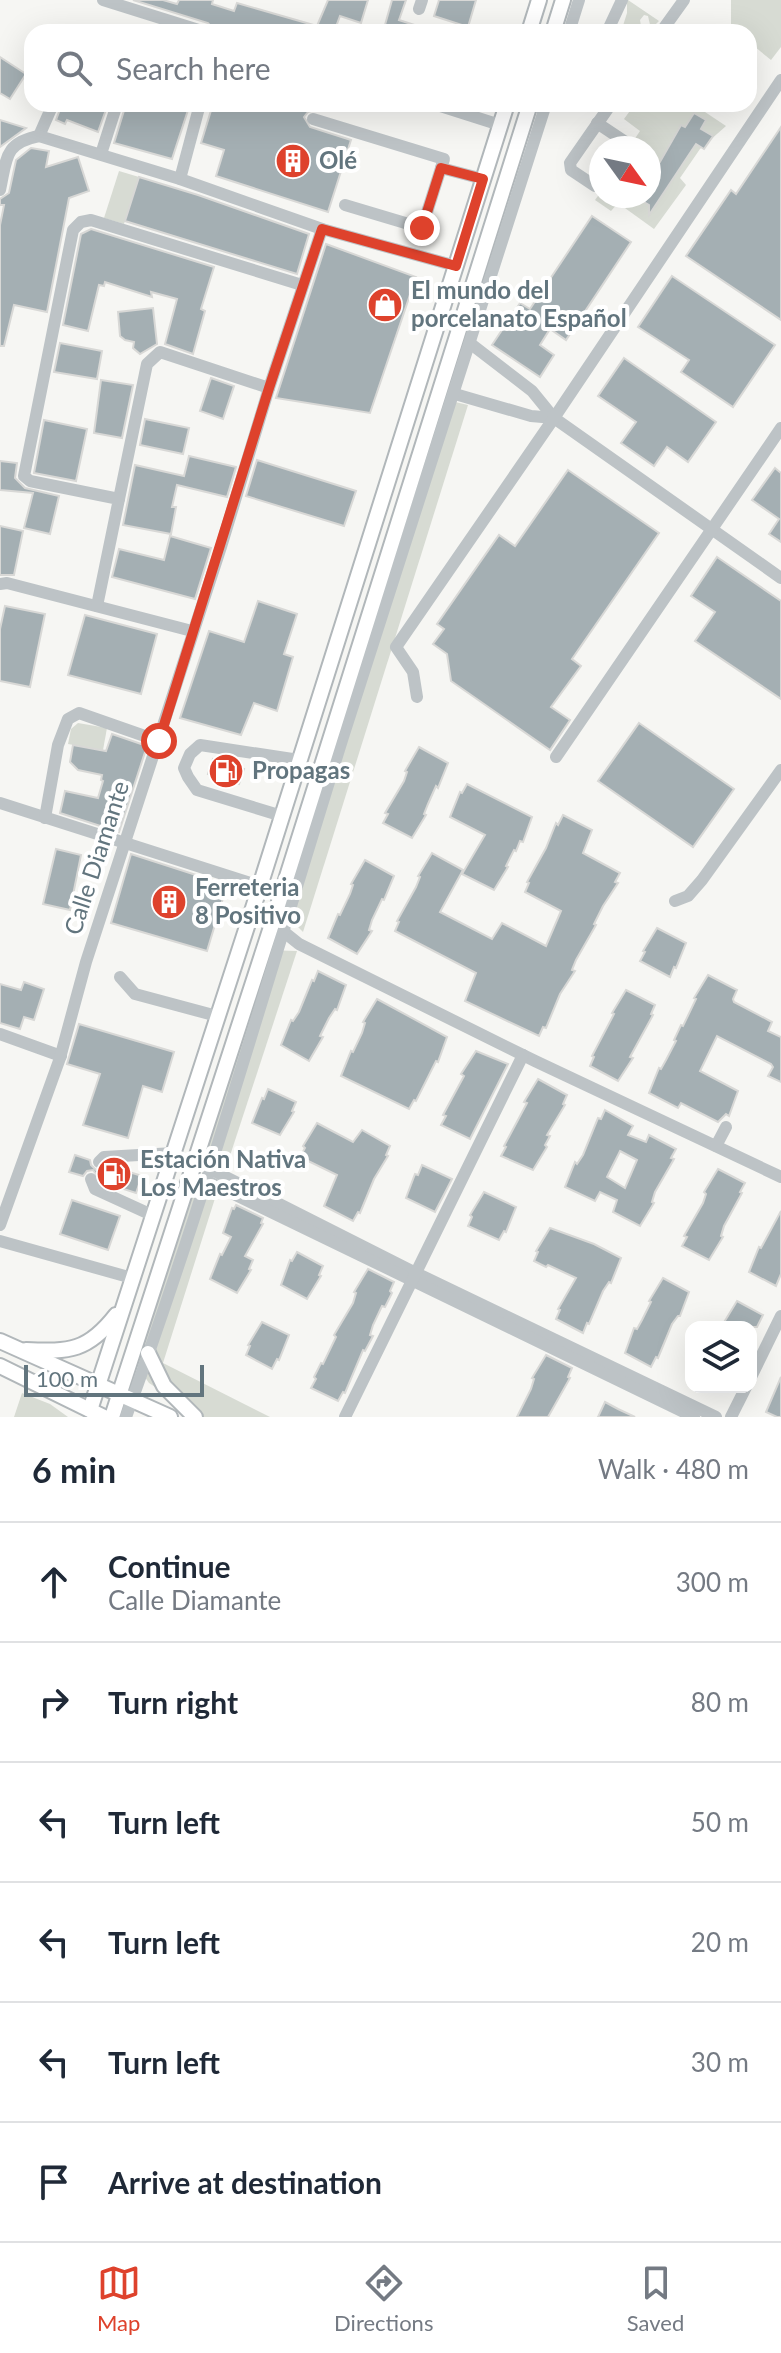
<!DOCTYPE html>
<html lang="en">
<head>
<meta charset="utf-8">
<style>
  body { margin:0; font-family:Lato,sans-serif; background:#f2f2f3; color:#1f2937 }
  .controls { position:absolute; right:24px; bottom:24px; display:grid; overflow:hidden; border-radius:16px; box-shadow:0 8px 32px #0002 }
  .controls button { width:72px; height:72px; display:grid; place-items:center; padding:0; border:0; border-bottom:2px solid #e0e1e3; background:#fff; color:#1f2937; font:40px sans-serif }
  .compass { position:absolute; left:589px; top:136px; width:72px; height:72px; border-radius:50%; background:#fff; box-shadow:0 8px 32px #0002; rotate:123deg }
  .scale { position:absolute; left:24px; bottom:20px; width:180px; box-sizing:border-box; padding-left:8px; border:4px solid #62757e; border-top:0; font-size:22px; line-height:28px; white-space:nowrap; color:#62757e; -webkit-text-stroke:6px #fff; paint-order:stroke }
  .stop { position:absolute; width:24px; height:24px; margin:-18px; border:6px solid #de422c; border-radius:50%; background:#fff }
  .stop.end { background:#de422c; border-color:#fff; box-shadow:0 2px 8px #0008 }
  .list { margin:0; padding:0; list-style:none }
  h2 { display:flex; justify-content:space-between; align-items:center; height:104px; margin:0; padding:0 32px; font-size:34px }
  h2 small { font-size:26px; font-weight:400; color:#747a83 }
  .list li { display:grid; grid-template-columns:52px 1fr auto; gap:24px; align-items:center; box-sizing:border-box; height:120px; padding:0 32px; border-top:2px solid #e0e1e3 }
  .list b { display:block; font-size:30px; white-space:nowrap }
  .list p { margin:0; font-size:26px; white-space:nowrap; color:#747a83 }
  .list em { font-size:26px; font-style:normal; color:#747a83 }
  .icon { flex:none; width:44px; height:44px; fill:none; stroke:currentColor; stroke-width:2; stroke-linecap:round; stroke-linejoin:round }
  .map { position:relative; flex:none; width:781px; height:1417px; overflow:hidden }
  .search { position:absolute; background:#fff; box-shadow:0 8px 32px #0002; left:24px; right:24px; top:24px; height:88px; display:flex; align-items:center; gap:20px; box-sizing:border-box; padding:0 28px; border-radius:24px; color:#747a83; font-size:30px }
  .sheet { height:824px; background:#fff }
  nav { display:flex; justify-content:space-around; align-items:center; box-sizing:border-box; height:112px; border-top:2px solid #e0e1e3; background:#fff; font-size:22px; color:#747a83 }
  nav a { display:grid; justify-items:center; gap:4px }
  nav .on { color:#de422c }
  .map>svg:first-child { display:block }
  .green { fill:#d7dbd3 }
  .building { fill:#a4afb3; stroke:#d8d8d6; stroke-width:2; fill-rule:evenodd }
  .lines { fill:none; stroke-linecap:round; stroke-linejoin:round }
  .major-casing { stroke:#b1b7ba; stroke-width:18 }
  .minor { stroke:#bdc3c6; stroke-width:12 }
  .major { stroke:#fff; stroke-width:14 }
  .route { stroke:#de422c; stroke-width:10 }
  .labels { text-anchor:middle; stroke-width:8; stroke-linejoin:round; paint-order:stroke }
  .poi-label { font-size:24px; font-weight:bold; fill:#62757e; stroke:#fff; text-anchor:start }
  .street-label { font-size:24px; fill:#62757e; stroke:#fff }
</style>
</head>
<body>
<div class="map">
<svg width="781" height="1417" viewBox="0 0 781 1417">
  <rect width="100%" height="100%" fill="#f6f6f3"/>
  <!-- green -->
  <g class="green">
    <polygon points="627,0 628,0 659,21 651,29 648,16 644,15 640,20 641,26 636,27 636,32 621,32 627,13"/>
    <polygon points="731,0 781,0 781,47 771,60 749,42 749,32 737,32 731,28"/>
    <polygon points="635,104 693,104 726,126 700,149 680,178 686,185 654,229 618,203 611,211 595,200 601,192 601,196 649,196 649,148 639,148 641,145 634,140 640,131 624,119"/>
    <polygon points="119,171 139,177 124,224 104,218"/>
    <polygon points="438,398 468,405 303,932 291,920"/>
    <polygon points="78,723 107,728 103,750 68,744 71,729"/>
    <polygon points="264,950 297,951 225,1171 197,1155"/>
    <polygon points="217,1192 163,1363 270,1417 201,1417 149,1383 133,1360 185,1198"/>
    <polygon points="22,1393 50,1404 68,1417 14,1417"/>
  </g>
  <!-- building -->
  <g class="building">
    <polygon points="133,0 163,0 177,4 179,0 213,0 212,4 234,11 237,3 317,26 328,0 368,0 361,23 340,16 334,32 223,32 213,29 208,23"/>
    <polygon points="392,0 406,0 399,20 430,30 430,32 383,32"/>
    <polygon points="439,0 476,0 468,27 434,16"/>
    <polygon points="0,57 26,74 10,99 0,93"/>
    <polygon points="62,104 75,108 77,104 108,104 98,132 67,120 65,124 56,120"/>
    <polygon points="126,104 190,104 172,159 114,143"/>
    <polygon points="213,104 293,104 314,110 308,112 304,117 310,127 351,140 328,212 216,176 224,150 201,143"/>
    <polygon points="694,113 706,120 701,129 713,136 704,149 696,144 649,215 649,205 634,196 649,196 649,170 653,164 657,167 681,125 685,127"/>
    <polygon points="0,120 26,128 0,147"/>
    <polygon points="781,127 781,320 686,256 731,190 736,194"/>
    <polygon points="31,148 49,151 46,167 78,157 89,191 69,198 47,312 14,305 4,346 0,346 0,225 4,205 0,205 0,199 9,193 16,160"/>
    <polygon points="139,177 198,195 309,234 297,274 125,221"/>
    <polygon points="592,216 631,242 566,340 550,329 540,345 554,355 540,377 492,345 520,303 530,309"/>
    <polygon points="91,229 214,267 201,309 205,311 193,354 165,344 177,299 151,292 152,297 105,282 104,286 99,285 88,331 63,325 81,234"/>
    <polygon points="326,244 416,277 370,413 276,398"/>
    <polygon points="672,276 775,345 733,407 681,372 689,360 638,327"/>
    <polygon points="153,308 157,344 140,354 133,348 134,342 125,340 120,336 118,312"/>
    <polygon points="60,343 102,351 97,379 54,372"/>
    <polygon points="624,358 716,422 688,462 667,447 654,466 621,443 636,422 598,396"/>
    <polygon points="211,378 234,386 223,419 200,411"/>
    <polygon points="101,380 133,385 122,438 94,433"/>
    <polygon points="145,419 189,428 183,454 140,445"/>
    <polygon points="44,420 87,429 76,481 34,473"/>
    <polygon points="189,456 236,467 227,497 177,485 172,507 176,507 171,534 123,525 135,465 184,476"/>
    <polygon points="257,460 356,491 344,526 246,496"/>
    <polygon points="0,461 17,463 15,478 25,488 59,496 50,534 24,528 33,493 0,490"/>
    <polygon points="775,468 781,473 781,542 769,534 779,519 752,500"/>
    <polygon points="568,470 659,533 572,659 581,666 551,707 570,720 550,750 451,681 447,654 433,644 444,629 437,624 499,535 515,546"/>
    <polygon points="0,526 23,531 14,575 0,575"/>
    <polygon points="170,536 211,548 195,599 112,577 119,549 164,560"/>
    <polygon points="717,557 781,601 781,699 695,641 715,612 691,596"/>
    <polygon points="258,601 297,614 284,654 293,657 277,711 254,703 241,735 180,718 209,631 244,642"/>
    <polygon points="5,606 45,614 30,687 0,681 0,629"/>
    <polygon points="85,615 157,634 141,694 68,675"/>
    <polygon points="639,723 734,789 693,847 598,781"/>
    <polygon points="112,734 147,746 119,832 60,813 65,791 98,798 103,781 101,780 102,775 78,770 70,762 73,745 106,751"/>
    <polygon points="419,747 448,763 438,788 436,786 428,804 424,814 426,815 412,838 383,823 388,814 385,813 404,781 407,772 405,771"/>
    <polygon points="213,759 244,769 239,784 208,774"/>
    <polygon points="467,784 532,817 523,842 520,841 516,851 514,850 506,866 508,867 494,890 462,874 485,835 450,817 460,792 462,793"/>
    <polygon points="563,815 592,830 583,853 620,873 615,882 618,883 603,906 594,924 596,925 576,960 572,970 575,971 560,994 546,1028 543,1027 539,1036 465,1001 476,973 395,931 399,922 397,921 416,887 420,877 418,876 432,853 463,870 440,912 492,939 502,923 546,946 561,911 525,892 529,883 527,882 546,848 556,823 558,825"/>
    <polygon points="56,849 81,855 70,910 43,904"/>
    <polygon points="131,854 227,885 207,951 111,923"/>
    <polygon points="365,860 394,876 384,900 382,899 372,920 369,930 372,931 357,954 328,938 338,914 340,915 350,894 353,885 351,884"/>
    <polygon points="657,928 686,943 676,968 674,967 670,977 640,961 645,952 643,951"/>
    <polygon points="318,971 346,985 337,1010 335,1009 329,1018 320,1036 323,1037 309,1061 281,1045 291,1020 293,1021 299,1012 312,980 314,981"/>
    <polygon points="708,975 737,990 733,999 734,1002 772,1022 768,1031 781,1037 781,1082 768,1076 773,1067 771,1064 717,1036 700,1071 738,1091 729,1116 726,1114 718,1122 681,1103 678,1108 649,1093 659,1068 661,1069 666,1060 676,1041 674,1040 681,1025 683,1026 696,999 694,998"/>
    <polygon points="24,982 44,989 34,1020 24,1017 20,1029 0,1023 0,984 21,990"/>
    <polygon points="626,990 655,1005 651,1014 653,1015 630,1057 633,1058 618,1081 590,1066 594,1057 592,1056 614,1014 612,1013"/>
    <polygon points="377,999 447,1037 438,1062 436,1061 416,1101 414,1100 409,1109 341,1076 351,1051 353,1052 362,1033 365,1023 363,1022"/>
    <polygon points="79,1024 174,1052 162,1092 143,1086 128,1138 83,1125 100,1074 67,1064"/>
    <polygon points="476,1051 508,1064 470,1139 441,1125 446,1116 443,1115 464,1076 461,1074"/>
    <polygon points="538,1079 567,1095 563,1104 565,1105 547,1135 550,1136 545,1145 547,1147 533,1170 501,1156 506,1147 504,1146 527,1103 524,1102"/>
    <polygon points="268,1089 296,1102 292,1111 294,1112 280,1135 252,1123 262,1098 264,1099"/>
    <path d="M 605,1110 L 633,1126 L 628,1135 L 646,1142 L 649,1135 L 676,1149 L 671,1158 L 674,1159 L 655,1192 L 652,1202 L 654,1203 L 640,1226 L 613,1212 L 617,1200 L 600,1192 L 595,1201 L 565,1187 L 575,1162 L 577,1164 L 583,1155 L 598,1118 L 601,1119 ZM 620,1151 L 637,1160 L 625,1188 L 607,1177 Z"/>
    <polygon points="317,1123 353,1142 362,1130 390,1146 386,1155 388,1156 374,1179 360,1213 358,1212 353,1221 324,1206 337,1175 300,1157 305,1148 303,1146"/>
    <polygon points="75,1155 90,1160 91,1165 96,1170 110,1166 142,1176 136,1193 102,1182 93,1170 87,1171 83,1176 69,1172"/>
    <polygon points="422,1165 452,1179 435,1212 406,1198 415,1174 418,1175"/>
    <polygon points="718,1169 745,1183 740,1192 742,1193 724,1226 721,1236 723,1237 709,1260 682,1246 687,1237 684,1236 703,1203 706,1194 704,1192"/>
    <polygon points="484,1192 516,1207 506,1232 504,1231 499,1240 468,1226 472,1217 470,1215"/>
    <polygon points="72,1200 120,1216 108,1250 60,1234"/>
    <polygon points="236,1205 263,1218 261,1223 263,1224 245,1256 253,1260 249,1269 251,1270 237,1293 210,1279 220,1254 222,1255 231,1237 223,1233 232,1208 234,1209"/>
    <polygon points="781,1211 781,1274 776,1286 749,1272 759,1247 761,1248"/>
    <polygon points="550,1228 594,1244 621,1258 611,1283 609,1282 603,1291 589,1324 587,1323 583,1333 556,1319 560,1310 558,1309 576,1278 548,1265 546,1267 534,1261 538,1252 536,1251"/>
    <polygon points="297,1252 323,1266 319,1275 321,1276 307,1299 281,1285 290,1260 292,1261"/>
    <polygon points="368,1269 394,1282 390,1291 392,1293 385,1307 382,1306 373,1325 370,1335 373,1336 365,1351 363,1350 345,1393 343,1392 338,1401 311,1388 316,1379 314,1377 321,1363 323,1364 336,1337 334,1335 353,1303 356,1293 354,1292"/>
    <polygon points="663,1278 689,1292 680,1316 678,1316 672,1324 658,1358 656,1357 651,1367 625,1353 634,1328 637,1329 642,1320 651,1302 649,1301"/>
    <polygon points="737,1301 763,1315 757,1327 730,1327 723,1324"/>
    <polygon points="262,1322 289,1335 279,1360 277,1359 272,1369 246,1355 250,1346 248,1345"/>
    <polygon points="546,1355 572,1368 568,1377 570,1378 548,1417 517,1417 531,1389 534,1379 532,1378"/>
    <polygon points="781,1377 781,1417 777,1417 766,1412"/>
    <polygon points="605,1402 618,1409 635,1417 598,1417"/>
  </g>
  <g class="lines">
    <defs>
      <g id="major">
        <polyline points="529,32 539,0"/>
        <polyline points="553,32 563,0"/>
        <polyline points="0,1341 170,1417"/>
        <path d="M 26,1350 C 70,1352 88,1351 116,1315"/>
        <polyline points="148,1353 164,1386 195,1417"/>
        <polyline points="0,1366 104,1417"/>
        <polyline points="90,1410 254,905 507,104"/>
        <polyline points="112,1417 273,921 530,104"/>
      </g>
    </defs>
    <!-- major casing -->
    <use href="#major" class="major-casing"/>
    <!-- minor -->
    <g class="minor">
      <polyline points="103,0 205,32"/>
      <polyline points="419,9 422,0"/>
      <polyline points="569,32 579,0"/>
      <polyline points="607,32 622,0"/>
      <polyline points="661,32 684,0"/>
      <polyline points="434,104 500,125"/>
      <polyline points="313,119 444,159 441,168"/>
      <polyline points="597,123 624,141 627,148"/>
      <polyline points="39,136 53,104"/>
      <polyline points="101,154 117,104"/>
      <polyline points="180,179 200,104"/>
      <polyline points="601,185 595,186 571,170 570,163 611,104"/>
      <path d="M 0,190 C 7,158 4,143 39,136 L 180,179 L 322,229 L 456,266"/>
      <polyline points="345,205 422,228 441,168 483,179"/>
      <polyline points="471,344 532,391 554,418 781,578"/>
      <polyline points="455,394 531,416 554,418"/>
      <polyline points="119,499 147,364 160,352 269,388"/>
      <polyline points="0,584 7,583 192,631"/>
      <polyline points="97,606 119,499 30,481 24,476 73,230 81,222 91,220 302,285"/>
      <polyline points="417,697 413,672 396,647 554,418 781,80"/>
      <polyline points="556,757 781,428"/>
      <polyline points="0,803 260,886"/>
      <polyline points="282,816 197,790 188,777 184,768 190,754 200,745 299,760"/>
      <polyline points="45,818 58,745 68,719 79,713 159,741"/>
      <polyline points="675,901 688,896 702,880 781,770"/>
      <polyline points="284,932 299,944 535,1061 781,1177"/>
      <polyline points="120,977 135,994 217,1016"/>
      <polyline points="0,1034 61,1056"/>
      <polyline points="716,1146 726,1127"/>
      <polyline points="99,1162 104,1157 174,1153"/>
      <polyline points="208,1168 416,1273 716,1417"/>
      <polyline points="91,1179 95,1189 154,1216"/>
      <polyline points="205,1180 694,1417"/>
      <polyline points="0,1225 60,1058 86,962 221,547 269,388 322,229"/>
      <polyline points="0,1241 132,1278"/>
      <polyline points="751,1377 781,1316"/>
      <path d="M 126,1417 C 207,1194 272,964 343,737 C 409,526 480,316 546,104"/>
      <polyline points="345,1417 523,1055"/>
      <polyline points="731,1417 746,1387"/>
    </g>
    <!-- major -->
    <use href="#major" class="major"/>
  </g>
  <g class="lines">
    <!-- route -->
    <polyline class="route" points="159,741 269,388 322,229 456,266 483,179 441,168 422,228"/>
  </g>
  <!-- icons -->
  <defs>
    <symbol id="building-disc" viewBox="-11 -11 22 22"><circle r="9.5" fill="#de422c" stroke="#fff"/><path d="M-4-6H4V6H1V3H-1V6H-4ZM-2.5-4.3h1.7v1.8h-1.7ZM.8-4.3h1.7v1.8H.8ZM-2.5-1h1.7V.8h-1.7ZM.8-1h1.7V.8H.8Z" fill="#fff"/></symbol>
    <symbol id="shop-disc" viewBox="-11 -11 22 22"><circle r="9.5" fill="#de422c" stroke="#fff"/><path d="M-5-2.5h2.3a2.7 3.5 0 0 1 5.4 0H5L5.5 6h-11ZM-1.5-2.5h3a1.5 2.3 0 0 0-3 0Z" fill="#fff"/></symbol>
    <symbol id="fuel-disc" viewBox="-11 -11 22 22"><circle r="9.5" fill="#de422c" stroke="#fff"/><path d="M-5.5-6h7V0h2V4h1.3V-2.5L3-4.5l.8-.8L6-3V5H2.5V1h-1V6h-7ZM-4.2-4.7v3.2H.2V-4.7Z" fill="#fff"/></symbol>
  </defs>
  <g fill-rule="evenodd">
    <use href="#building-disc" x="273" y="141" width="40" height="40"/>
    <use href="#shop-disc" x="365" y="285" width="40" height="40"/>
    <use href="#fuel-disc" x="206" y="751" width="40" height="40"/>
    <use href="#building-disc" x="149" y="882" width="40" height="40"/>
    <use href="#fuel-disc" x="94" y="1154" width="40" height="40"/>
  </g>
  <g class="labels">
    <!-- poi labels -->
    <g class="poi-label">
      <text x="319" y="169">Olé</text>
      <text x="411" y="299">El mundo del<tspan x="411" dy="28">porcelanato Español</tspan></text>
      <text x="252" y="779">Propagas</text>
      <text x="195" y="896">Ferreteria<tspan x="195" dy="28">8 Positivo</tspan></text>
      <text x="140" y="1168">Estación Nativa<tspan x="140" dy="28">Los Maestros</tspan></text>
    </g>
    <!-- street labels -->
    <g class="street-label">
      <text transform="translate(97 858) rotate(-72)" y="8">Calle Diamante</text>
    </g>
  </g>
</svg>
<div class="controls">
<button><svg class="icon" aria-label="layers" viewBox="0 0 24 24"><path d="M12 4l9 5-9 5-9-5zM3 14l9 5 9-5"/></svg></button>
</div>
<svg class="compass" viewBox="-18 -18 36 36"><path d="M0-13l5 13h-10z" fill="#e53935"/><path d="M0 13l5-13h-10z" fill="#747a83"/></svg>
<div class="scale">100 m</div>
<div class="stop" style="left:159px;top:741px"></div>
<div class="stop end" style="left:422px;top:228px"></div>
<div class="search"><svg class="icon" aria-label="search" viewBox="0 0 24 24"><circle cx="10" cy="10" r="6"/><path d="M15 15l6 6"/></svg>Search here</div>
</div>
<section class="sheet">
<h2>6 min<small>Walk · 480 m</small></h2>
<ul class="list">
<li><svg class="icon" aria-label="ahead" viewBox="0 0 24 24"><path d="M12 20V5M6 11l6-6 6 6"/></svg><div><b>Continue</b><p>Calle Diamante</p></div><em>300 m</em></li>
<li><svg class="icon" aria-label="right" viewBox="0 0 24 24"><path d="M7 20v-9h11M14 6l5 5-5 5"/></svg><div><b>Turn right</b></div><em>80 m</em></li>
<li><svg class="icon" aria-label="left" viewBox="0 0 24 24"><path d="M17 20v-9H6M10 6l-5 5 5 5"/></svg><div><b>Turn left</b></div><em>50 m</em></li>
<li><svg class="icon" aria-label="left" viewBox="0 0 24 24"><path d="M17 20v-9H6M10 6l-5 5 5 5"/></svg><div><b>Turn left</b></div><em>20 m</em></li>
<li><svg class="icon" aria-label="left" viewBox="0 0 24 24"><path d="M17 20v-9H6M10 6l-5 5 5 5"/></svg><div><b>Turn left</b></div><em>30 m</em></li>
<li><svg class="icon" aria-label="arrive" viewBox="0 0 24 24"><path d="M6 21V4h12l-3 4 3 4H6"/></svg><div><b>Arrive at destination</b></div></li>
</ul>
</section>
<nav>
<a class="on"><svg class="icon" aria-label="map" viewBox="0 0 24 24"><path d="M3 6l6-2 6 2 6-2v14l-6 2-6-2-6 2zM9 4v14M15 6v14"/></svg>Map</a>
<a><svg class="icon" aria-label="directions" viewBox="0 0 24 24"><path d="M12 3l9 9-9 9-9-9zM9 14v-3h6M13 9l2 2-2 2"/></svg>Directions</a>
<a><svg class="icon" aria-label="saved" viewBox="0 0 24 24"><path d="M7 4h10v16l-5-4-5 4z"/></svg>Saved</a>
</nav>
</body>
</html>
